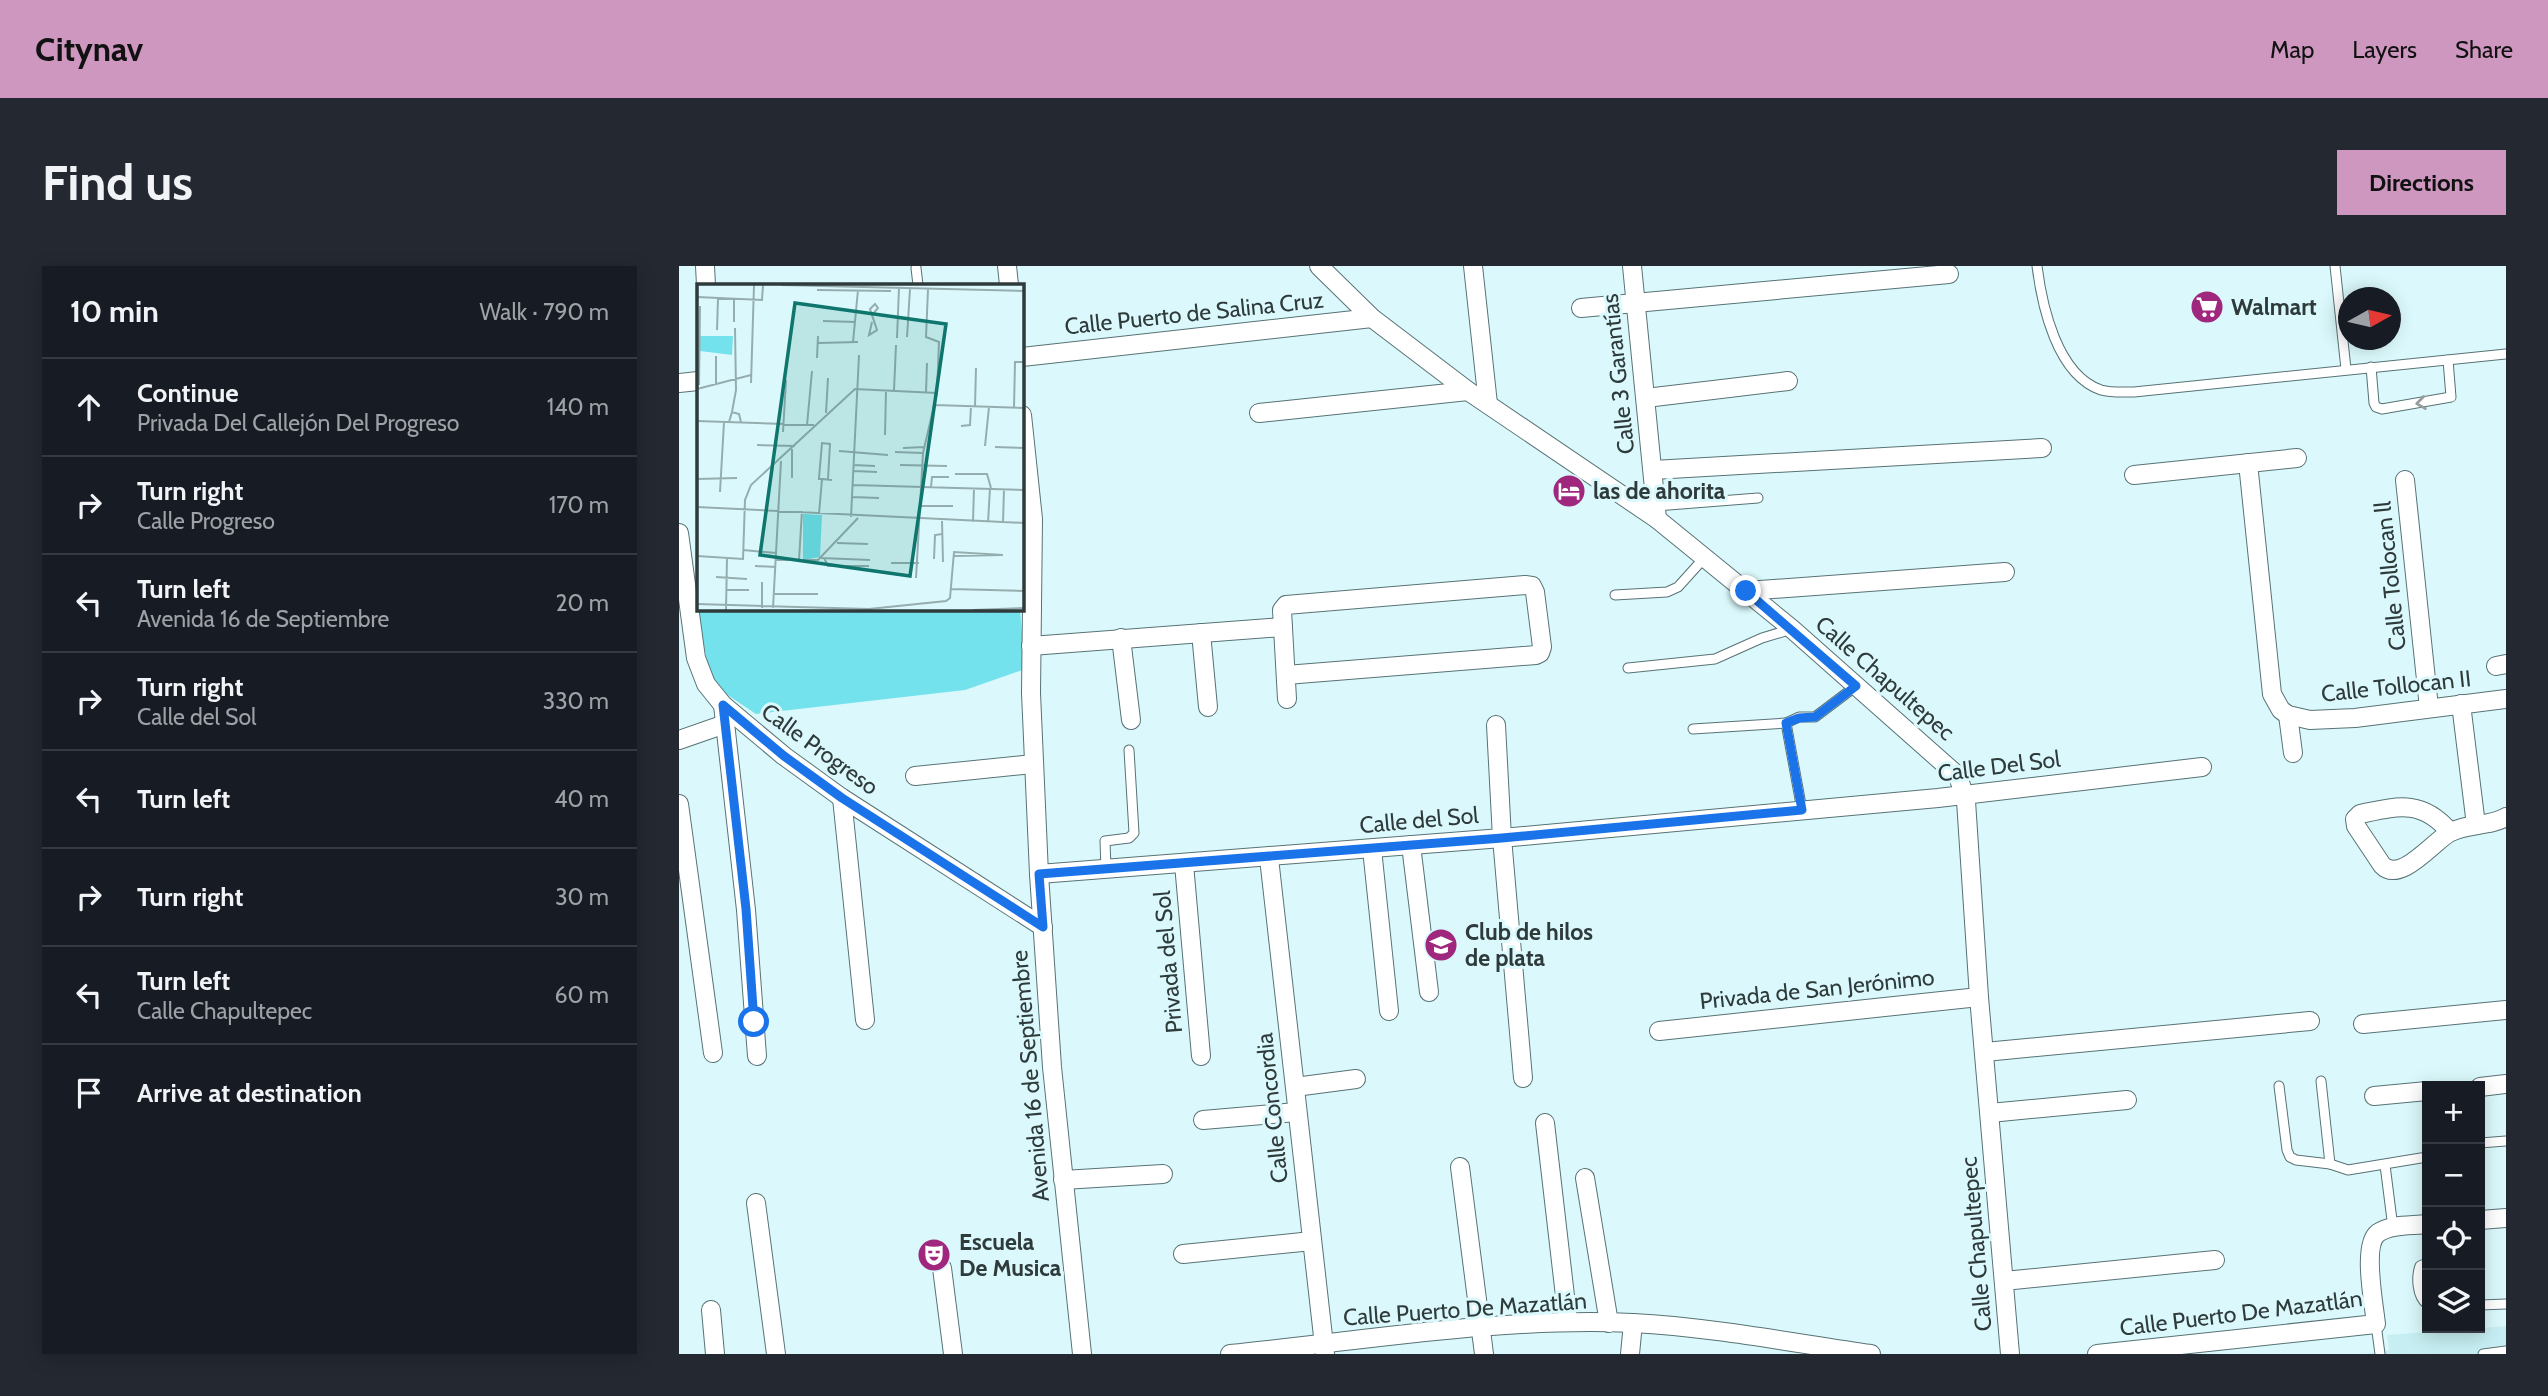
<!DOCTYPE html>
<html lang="en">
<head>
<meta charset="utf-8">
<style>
  body { margin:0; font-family:Cabin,sans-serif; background:#242831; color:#f1f3f6 }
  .controls { position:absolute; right:21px; bottom:21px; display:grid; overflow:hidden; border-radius:0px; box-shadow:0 4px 18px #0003 }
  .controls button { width:63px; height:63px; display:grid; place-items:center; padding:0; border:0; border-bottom:2px solid #363941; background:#171b24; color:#f1f3f6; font:35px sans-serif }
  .compass { position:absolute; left:1659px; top:21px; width:63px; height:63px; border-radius:50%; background:#171b24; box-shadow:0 4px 18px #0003; rotate:82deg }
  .stop { position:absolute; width:21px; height:21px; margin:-16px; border:5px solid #1a73e8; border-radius:50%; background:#fff }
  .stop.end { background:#1a73e8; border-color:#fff; box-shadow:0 2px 7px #0008 }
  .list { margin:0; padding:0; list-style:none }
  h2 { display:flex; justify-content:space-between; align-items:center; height:91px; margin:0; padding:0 28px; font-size:30px }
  h2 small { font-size:23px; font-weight:400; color:#9ea1a6 }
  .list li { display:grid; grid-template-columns:46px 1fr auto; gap:21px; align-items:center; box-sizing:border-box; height:98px; padding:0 28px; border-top:2px solid #363941 }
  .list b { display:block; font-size:26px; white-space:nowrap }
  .list p { margin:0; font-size:23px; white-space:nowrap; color:#9ea1a6 }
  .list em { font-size:23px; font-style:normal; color:#9ea1a6 }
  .icon { flex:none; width:38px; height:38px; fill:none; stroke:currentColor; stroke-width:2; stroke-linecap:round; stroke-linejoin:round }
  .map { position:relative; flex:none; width:1827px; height:1088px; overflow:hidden; border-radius:0px }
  header { display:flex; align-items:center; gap:42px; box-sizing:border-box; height:98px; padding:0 35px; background:#cd97c0; color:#111 }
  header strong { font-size:33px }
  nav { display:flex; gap:38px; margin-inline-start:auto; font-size:24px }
  .intro { display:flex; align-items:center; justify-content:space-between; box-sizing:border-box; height:168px; padding:0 42px }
  h1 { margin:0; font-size:49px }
  .button { padding:18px 32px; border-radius:0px; background:#cd97c0; color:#111; font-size:24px; font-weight:700 }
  main { display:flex; gap:42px; padding:0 42px }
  aside { flex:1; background:#171b24; border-radius:0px; box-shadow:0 4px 18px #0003 }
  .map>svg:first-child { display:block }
  .built { fill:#c7eff3 }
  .green { fill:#74e2ed }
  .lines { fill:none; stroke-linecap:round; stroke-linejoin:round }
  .lane-casing { stroke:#587275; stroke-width:11 }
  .street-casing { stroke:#587275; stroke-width:20 }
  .lane { stroke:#fff; stroke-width:9 }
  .street { stroke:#fff; stroke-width:18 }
  .oneway { stroke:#979c9d }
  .route { stroke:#1a73e8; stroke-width:9 }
  .labels { text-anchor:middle; stroke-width:6; stroke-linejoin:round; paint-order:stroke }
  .poi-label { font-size:23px; font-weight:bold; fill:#2f3a3b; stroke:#dbf9fc; text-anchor:start }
  .street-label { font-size:23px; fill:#2f3a3b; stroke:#dbf9fc }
  .inset-road { fill:none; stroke:#96adaf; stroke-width:2 }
  .view { fill:#0f766e; fill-opacity:0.15; stroke:#0f766e; stroke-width:3.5 }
  .inset-edge { fill:none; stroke:#2f3a3b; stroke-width:3.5 }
</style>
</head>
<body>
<header>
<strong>Citynav</strong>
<nav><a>Map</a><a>Layers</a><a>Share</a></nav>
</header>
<div class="intro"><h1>Find us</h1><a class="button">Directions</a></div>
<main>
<aside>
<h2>10 min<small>Walk · 790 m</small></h2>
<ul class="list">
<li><svg class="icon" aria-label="ahead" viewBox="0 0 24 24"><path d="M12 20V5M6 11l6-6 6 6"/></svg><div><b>Continue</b><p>Privada Del Callejón Del Progreso</p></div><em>140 m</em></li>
<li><svg class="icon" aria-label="right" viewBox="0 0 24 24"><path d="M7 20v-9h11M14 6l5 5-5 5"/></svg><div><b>Turn right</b><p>Calle Progreso</p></div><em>170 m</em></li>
<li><svg class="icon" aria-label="left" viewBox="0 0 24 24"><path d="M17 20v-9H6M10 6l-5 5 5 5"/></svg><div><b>Turn left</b><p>Avenida 16 de Septiembre</p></div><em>20 m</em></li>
<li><svg class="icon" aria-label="right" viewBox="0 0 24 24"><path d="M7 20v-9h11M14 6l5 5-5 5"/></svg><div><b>Turn right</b><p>Calle del Sol</p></div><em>330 m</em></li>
<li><svg class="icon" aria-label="left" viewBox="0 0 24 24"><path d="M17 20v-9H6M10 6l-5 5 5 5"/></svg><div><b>Turn left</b></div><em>40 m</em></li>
<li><svg class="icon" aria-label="right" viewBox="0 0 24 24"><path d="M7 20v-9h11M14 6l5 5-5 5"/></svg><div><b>Turn right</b></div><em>30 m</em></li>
<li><svg class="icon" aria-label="left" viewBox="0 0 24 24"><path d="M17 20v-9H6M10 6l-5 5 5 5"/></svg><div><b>Turn left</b><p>Calle Chapultepec</p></div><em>60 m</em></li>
<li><svg class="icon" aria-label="arrive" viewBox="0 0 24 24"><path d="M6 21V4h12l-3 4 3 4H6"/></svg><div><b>Arrive at destination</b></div></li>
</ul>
</aside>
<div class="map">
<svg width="1827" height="1088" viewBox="0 0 1827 1088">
  <rect width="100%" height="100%" fill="#dbf9fc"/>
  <!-- built -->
  <polygon class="built" points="1827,1060 1827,1088 1685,1088 1710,1084 1708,1069"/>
  <!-- green -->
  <polygon class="green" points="19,311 19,343 341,343 346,403 286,424 77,448 47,428 30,406 13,312"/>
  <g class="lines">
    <defs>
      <g id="lane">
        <path d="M 1358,0 C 1363,40 1378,109 1422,124 C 1433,127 1444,126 1455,126 L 1827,88"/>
        <polyline points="1656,0 1667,103"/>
        <polyline points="237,2 239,19"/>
        <polyline points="1692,101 1695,137 1697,141 1703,143 1772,131 1769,94"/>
        <polyline points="977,240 1079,232"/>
        <polyline points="936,329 988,326 999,321 1026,291"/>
        <polyline points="949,402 1036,393 1083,372 1113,363"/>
        <polyline points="1014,463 1107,457"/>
        <polyline points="1123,544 1107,457 1120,451 1136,451 1177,420"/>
        <polyline points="427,603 426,575 450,572 455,567 450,484"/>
        <polyline points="1642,815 1651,898"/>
        <polyline points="1600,820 1608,884 1611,891 1617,894 1651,898 1669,904 1748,891"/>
        <polyline points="1801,877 1827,875"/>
        <polyline points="1706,899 1714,962"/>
        <path d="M 1748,997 L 1741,1000 C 1737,1011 1738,1031 1748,1038"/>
        <polyline points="1801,1039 1827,1038"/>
        <polyline points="1697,1058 1701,1088"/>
        <polyline points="1804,1088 1827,1085"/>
      </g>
      <g id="street">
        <polyline points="26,0 27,19"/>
        <polyline points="328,0 330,19"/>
        <polyline points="640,0 693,52 789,125 978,253 1113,363 1279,510 1287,535 1300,731 1331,1088"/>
        <polyline points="794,0 809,138"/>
        <polyline points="953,0 978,253"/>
        <polyline points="902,42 1270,8"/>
        <polyline points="343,91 693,52"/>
        <polyline points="0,117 19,115"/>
        <polyline points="967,132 1109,115"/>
        <polyline points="580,147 789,125"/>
        <polyline points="343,149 354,253 352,427 360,608 373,801 403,1088"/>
        <polyline points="1569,197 1593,428 1602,444 1609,449 1631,454 1676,452 1827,433"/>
        <polyline points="974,204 1363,182"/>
        <polyline points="1455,209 1618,192"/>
        <polyline points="1726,214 1750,442"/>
        <polyline points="0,267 17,392 27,418 44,439 105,490 163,532 364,661"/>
        <polyline points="1067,325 1326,306"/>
        <polyline points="522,367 529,441"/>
        <polyline points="442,372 452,454"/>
        <polyline points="352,380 604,361"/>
        <polyline points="1817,400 1827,398"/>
        <polyline points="607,409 857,389 861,387 863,381 856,326 853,320 846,319 607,339 603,344 608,433"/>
        <polyline points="1782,438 1797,559"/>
        <polyline points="44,439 67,644 78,790"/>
        <polyline points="1609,449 1614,487"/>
        <polyline points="817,459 823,572 844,812"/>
        <polyline points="0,474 46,458"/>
        <polyline points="236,510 354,498"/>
        <polyline points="163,532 186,754"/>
        <polyline points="0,538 34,787"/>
        <path d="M 1771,566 C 1743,533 1719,540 1681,548 L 1676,553 L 1677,560 L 1703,599 C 1721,618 1753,577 1770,567 C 1787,557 1810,561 1827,551"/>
        <polyline points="732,579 750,726"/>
        <polyline points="693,583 710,745"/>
        <polyline points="590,592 646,1088"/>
        <polyline points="505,598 522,790"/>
        <polyline points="360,608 823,572 1259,532 1523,501"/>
        <polyline points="1684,758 1827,744"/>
        <polyline points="980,765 1300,731"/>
        <polyline points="1306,786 1631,755"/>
        <polyline points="616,821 677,813"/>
        <polyline points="1801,821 1827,818"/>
        <polyline points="1695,830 1748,825"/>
        <polyline points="1311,847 1448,834"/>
        <polyline points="524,854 618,846"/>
        <polyline points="866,857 889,1056"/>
        <polyline points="781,901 805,1088"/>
        <polyline points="906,912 930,1057"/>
        <polyline points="384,914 484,908"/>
        <polyline points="77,937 97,1088"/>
        <polyline points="1801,954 1827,952"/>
        <polyline points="504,988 633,975"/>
        <polyline points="263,1002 274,1088"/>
        <polyline points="1325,1015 1536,994"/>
        <polyline points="32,1044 36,1088"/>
        <path d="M 551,1088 C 684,1075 820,1051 954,1057 C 1031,1061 1115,1077 1192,1088"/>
        <polyline points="951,1088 954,1057"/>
        <path d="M 1418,1088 L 1697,1058 C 1695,1038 1683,979 1699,967 C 1712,958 1733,960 1748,958"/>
      </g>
    </defs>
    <!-- lane casing -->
    <use href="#lane" class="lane-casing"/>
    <!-- street casing -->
    <use href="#street" class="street-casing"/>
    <!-- lane -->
    <use href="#lane" class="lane"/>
    <!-- street -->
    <use href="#street" class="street"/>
  </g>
  <!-- one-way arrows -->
  <defs><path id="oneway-chevron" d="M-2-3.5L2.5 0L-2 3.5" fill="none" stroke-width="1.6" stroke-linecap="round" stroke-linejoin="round" transform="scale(1.75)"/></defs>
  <use class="oneway" href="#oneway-chevron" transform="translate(1742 137) rotate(172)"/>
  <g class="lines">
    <!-- route -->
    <polyline class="route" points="75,756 67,643 44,439 105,490 163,532 364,661 360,608 823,572 1123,544 1107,457 1120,452 1136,451 1177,420 1067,325"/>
  </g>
  <!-- icons -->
  <defs>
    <symbol id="supermarket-disc" viewBox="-11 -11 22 22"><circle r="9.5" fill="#a0277e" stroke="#dbf9fc"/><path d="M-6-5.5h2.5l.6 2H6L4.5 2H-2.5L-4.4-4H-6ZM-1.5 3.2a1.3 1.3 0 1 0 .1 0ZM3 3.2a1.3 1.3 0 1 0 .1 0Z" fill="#fff"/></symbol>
    <symbol id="hotel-disc" viewBox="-11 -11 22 22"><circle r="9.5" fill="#a0277e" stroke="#dbf9fc"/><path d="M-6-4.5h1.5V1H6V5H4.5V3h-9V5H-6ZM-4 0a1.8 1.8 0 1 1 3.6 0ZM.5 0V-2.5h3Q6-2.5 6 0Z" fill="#fff"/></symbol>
    <symbol id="university-disc" viewBox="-11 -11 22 22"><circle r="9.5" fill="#a0277e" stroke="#dbf9fc"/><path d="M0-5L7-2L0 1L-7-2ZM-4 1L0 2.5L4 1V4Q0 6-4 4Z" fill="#fff"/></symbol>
    <symbol id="theatre-disc" viewBox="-11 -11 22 22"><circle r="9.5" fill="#a0277e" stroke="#dbf9fc"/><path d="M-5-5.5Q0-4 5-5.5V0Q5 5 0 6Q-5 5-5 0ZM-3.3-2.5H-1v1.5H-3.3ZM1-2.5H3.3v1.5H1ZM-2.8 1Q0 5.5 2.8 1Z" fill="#fff"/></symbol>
  </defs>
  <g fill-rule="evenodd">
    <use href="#supermarket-disc" x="1509" y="22" width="38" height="38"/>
    <use href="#hotel-disc" x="871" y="206" width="38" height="38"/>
    <use href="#university-disc" x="743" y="660" width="38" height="38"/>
    <use href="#theatre-disc" x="236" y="970" width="38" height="38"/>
  </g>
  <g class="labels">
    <!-- poi labels -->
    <g class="poi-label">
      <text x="1552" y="49">Walmart</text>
      <text x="914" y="233">las de ahorita</text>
      <text x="786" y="674">Club de hilos<tspan x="786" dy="26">de plata</tspan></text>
      <text x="280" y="984">Escuela<tspan x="280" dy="26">De Musica</tspan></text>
    </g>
    <!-- street labels -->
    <g class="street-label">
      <text transform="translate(515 47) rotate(-6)" y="8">Calle Puerto de Salina Cruz</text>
      <text transform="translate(939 108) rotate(-96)" y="8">Calle 3 Garantías</text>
      <text transform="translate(1711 310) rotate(-96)" y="8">Calle Tollocan ll</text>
      <text transform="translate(1206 412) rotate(41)" y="8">Calle Chapultepec</text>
      <text transform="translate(1717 420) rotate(-6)" y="8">Calle Tollocan II</text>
      <text transform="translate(141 483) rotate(36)" y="8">Calle Progreso</text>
      <text transform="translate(1320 500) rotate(-7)" y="8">Calle Del Sol</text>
      <text transform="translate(740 554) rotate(-5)" y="8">Calle del Sol</text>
      <text transform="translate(489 696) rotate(-95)" y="8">Privada del Sol</text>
      <text transform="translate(1138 723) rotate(-6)" y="8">Privada de San Jerónimo</text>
      <text transform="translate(351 810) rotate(-95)" y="8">Avenida 16 de Septiembre</text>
      <text transform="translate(593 842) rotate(-96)" y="8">Calle Concordia</text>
      <text transform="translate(1297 978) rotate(-95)" y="8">Calle Chapultepec</text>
      <text transform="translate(786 1043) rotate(-4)" y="8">Calle Puerto De Mazatlán</text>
      <text transform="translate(1562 1047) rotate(-7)" y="8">Calle Puerto De Mazatlán</text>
    </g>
  </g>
  <!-- overview -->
  <g transform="translate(18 18)">
    <rect width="327" height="327" fill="#dbf9fc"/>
    <path d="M 3,52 L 36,52 L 35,71 L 3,67 ZM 106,230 L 125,231 L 123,273 L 106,276 Z" fill="#74e2ed"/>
    <path class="inset-road" d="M 84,1 L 328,7M 120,6 L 194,7M 0,13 L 65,16 L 66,1M 175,31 L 181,24 L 178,20 L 173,25 L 180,46 L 172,51 L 175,38M 126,37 L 158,38M 37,38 L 37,15M 20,46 L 21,14M 210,53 L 213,5M 200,54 L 202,4M 156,58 L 161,6M 121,59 L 161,58M 120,74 L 121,52M 54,99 L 57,1M 19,100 L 19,72M 2,101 L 3,22M 0,105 L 54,91M 197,106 L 199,61M 229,108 L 230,79M 238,121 L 328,124M 278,122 L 279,84M 317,124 L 318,78 L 328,78M 35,128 L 39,106 L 38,44M 129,129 L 131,94M 0,137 L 117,141M 32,138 L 35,128 L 42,130 L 44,138M 110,141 L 115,87M 264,142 L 273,141 L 274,122M 86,148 L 89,96M 188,151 L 189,106M 60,161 L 98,162M 288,162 L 292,123M 298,163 L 328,164M 206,164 L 227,163M 142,167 L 191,171M 198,168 L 226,169M 157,181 L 178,182M 203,181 L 250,182M 157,187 L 180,188M 258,190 L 290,190 L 294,204M 95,194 L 95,165M 0,195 L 40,194M 131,195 L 133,160 L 125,159 L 122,194 L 122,195 L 125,195 L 135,196M 156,201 L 328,206M 234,203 L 235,193 L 252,193M 23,208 L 27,138M 155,213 L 182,214M 224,222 L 256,222M 0,223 L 328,239M 122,230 L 125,195M 154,233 L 162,71M 245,237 L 246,278M 276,238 L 277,204M 291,239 L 293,204M 306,239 L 307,205M 140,259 L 171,260M 46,266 L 79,269M 0,272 L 46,275 L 48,216 L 54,201 L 158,105 L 240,109M 257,272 L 306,271M 124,274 L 173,276M 127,274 L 131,282 L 172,282M 237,275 L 238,251 L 245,250M 79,276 L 121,276 L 161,234M 102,276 L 105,227M 194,279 L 222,279M 58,282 L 79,283M 19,293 L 50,295M 219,294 L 226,169 L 240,109 L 242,58 L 229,53 L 231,5M 254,305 L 328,307M 29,306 L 52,306M 77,310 L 121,310M 0,320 L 172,325 L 249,317 L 253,314 L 257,268 L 306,271M 65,324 L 65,298M 76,324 L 84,177M 29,326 L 30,274M 276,326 L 328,324"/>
    <path class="view" d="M 98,19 L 249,40 L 213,292 L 63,271 Z"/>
    <rect width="327" height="327" class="inset-edge"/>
  </g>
</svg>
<div class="controls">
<button>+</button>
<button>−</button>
<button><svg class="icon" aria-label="locate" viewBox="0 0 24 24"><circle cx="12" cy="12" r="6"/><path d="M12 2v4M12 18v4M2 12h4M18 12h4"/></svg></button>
<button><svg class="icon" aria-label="layers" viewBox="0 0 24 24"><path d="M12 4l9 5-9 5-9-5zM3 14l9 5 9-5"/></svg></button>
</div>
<svg class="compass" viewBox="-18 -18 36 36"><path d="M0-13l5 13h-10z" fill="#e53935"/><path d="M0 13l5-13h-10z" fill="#9ea1a6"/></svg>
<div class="stop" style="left:75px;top:756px"></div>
<div class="stop end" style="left:1067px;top:325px"></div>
</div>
</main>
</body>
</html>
